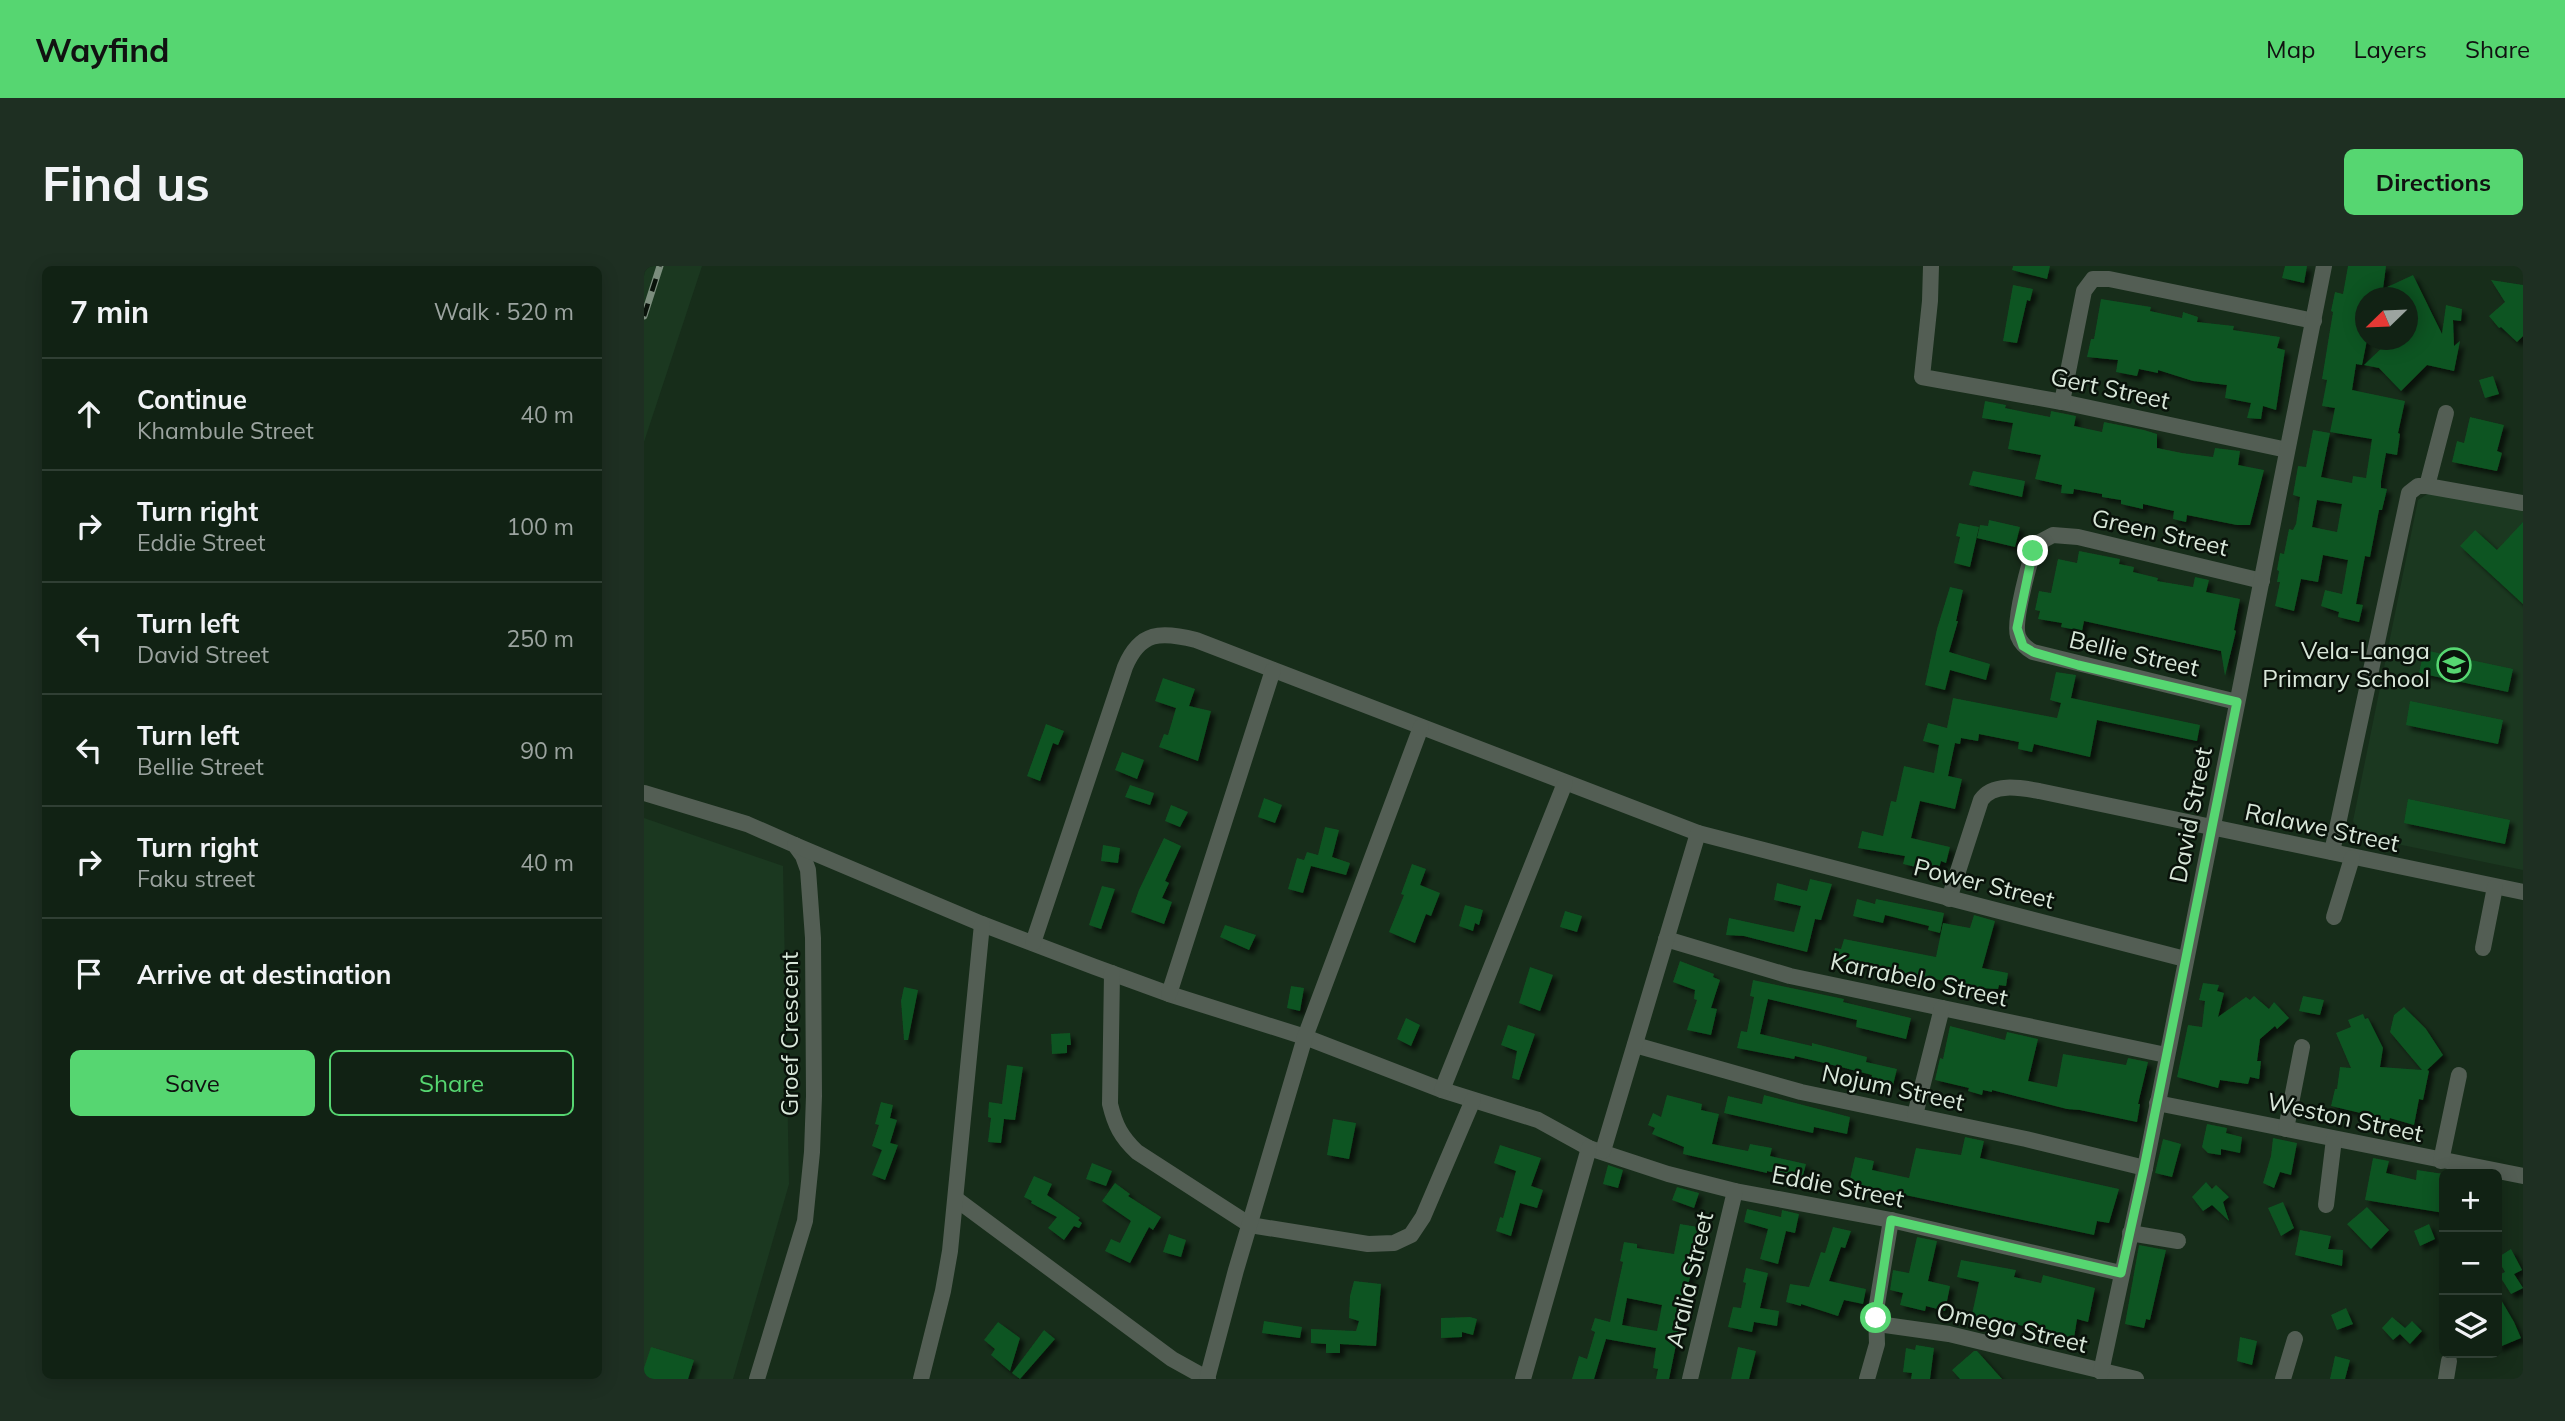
<!DOCTYPE html>
<html lang="en">
<head>
<meta charset="utf-8">
<style>
  body { margin:0; font-family:Mulish,sans-serif; background:#1e2f22; color:#f1f3f6 }
  .controls { position:absolute; right:21px; bottom:21px; display:grid; overflow:hidden; border-radius:10px; box-shadow:0 4px 18px #0003 }
  .controls button { width:63px; height:63px; display:grid; place-items:center; padding:0; border:0; border-bottom:2px solid #303f34; background:#112214; color:#f1f3f6; font:35px sans-serif }
  .compass { position:absolute; left:1711px; top:21px; width:63px; height:63px; border-radius:50%; background:#112214; box-shadow:0 4px 18px #0003; rotate:247deg }
  .stop { position:absolute; width:21px; height:21px; margin:-16px; border:5px solid #56d671; border-radius:50%; background:#fff }
  .stop.end { background:#56d671; border-color:#fff; box-shadow:0 2px 7px #0008 }
  .list { margin:0; padding:0; list-style:none }
  h2 { display:flex; justify-content:space-between; align-items:center; height:91px; margin:0; padding:0 28px; font-size:30px }
  h2 small { font-size:23px; font-weight:400; color:#9ca4a0 }
  .list li { display:grid; grid-template-columns:46px 1fr auto; gap:21px; align-items:center; box-sizing:border-box; height:112px; padding:0 28px; border-top:2px solid #303f34 }
  .list b { display:block; font-size:26px; white-space:nowrap }
  .list p { margin:0; font-size:23px; white-space:nowrap; color:#9ca4a0 }
  .list em { font-size:23px; font-style:normal; color:#9ca4a0 }
  .actions { display:flex; gap:14px; padding:21px 28px }
  .actions a { flex:1; padding:16px 0; border:2px solid #56d671; border-radius:10px; text-align:center; font-size:24px; color:#56d671 }
  .actions .main { background:#56d671; color:#111 }
  .icon { flex:none; width:38px; height:38px; fill:none; stroke:currentColor; stroke-width:2; stroke-linecap:round; stroke-linejoin:round }
  .map { position:relative; flex:none; width:1879px; height:1113px; overflow:hidden; border-radius:10px }
  header { display:flex; align-items:center; gap:42px; box-sizing:border-box; height:98px; padding:0 35px; background:#56d671; color:#111 }
  header strong { font-size:33px }
  nav { display:flex; gap:38px; margin-inline-start:auto; font-size:24px }
  .intro { display:flex; align-items:center; justify-content:space-between; box-sizing:border-box; height:168px; padding:0 42px }
  h1 { margin:0; font-size:49px }
  .button { padding:18px 32px; border-radius:10px; background:#56d671; color:#111; font-size:24px; font-weight:700 }
  main { display:flex; gap:42px; padding:0 42px }
  aside { flex:1; background:#112214; border-radius:10px; box-shadow:0 4px 18px #0003 }
  .map>svg:first-child { display:block }
  .built { fill:#1b3820 }
  .building { fill:#0e5421; fill-rule:evenodd; filter:url(#shadow) }
  .lines { fill:none; stroke-linecap:round; stroke-linejoin:round }
  .minor { stroke:#535e54; stroke-width:16 }
  .rail-casing { stroke:#7b8d7d; stroke-width:7 }
  .rail { stroke:#09120a; stroke-width:4.5; stroke-dasharray:13; stroke-linecap:butt }
  .route { stroke:#56d671; stroke-width:9 }
  .labels { text-anchor:middle; stroke-width:5; stroke-linejoin:round; paint-order:stroke }
  .street-label { font-size:24px; fill:#d9e7da; stroke:#09120a }
  .poi-label { font-size:24px; fill:#d9e7da; stroke:#09120a; text-anchor:end }
</style>
</head>
<body>
<header>
<strong>Wayfind</strong>
<nav><a>Map</a><a>Layers</a><a>Share</a></nav>
</header>
<div class="intro"><h1>Find us</h1><a class="button">Directions</a></div>
<main>
<aside>
<h2>7 min<small>Walk · 520 m</small></h2>
<ul class="list">
<li><svg class="icon" aria-label="ahead" viewBox="0 0 24 24"><path d="M12 20V5M6 11l6-6 6 6"/></svg><div><b>Continue</b><p>Khambule Street</p></div><em>40 m</em></li>
<li><svg class="icon" aria-label="right" viewBox="0 0 24 24"><path d="M7 20v-9h11M14 6l5 5-5 5"/></svg><div><b>Turn right</b><p>Eddie Street</p></div><em>100 m</em></li>
<li><svg class="icon" aria-label="left" viewBox="0 0 24 24"><path d="M17 20v-9H6M10 6l-5 5 5 5"/></svg><div><b>Turn left</b><p>David Street</p></div><em>250 m</em></li>
<li><svg class="icon" aria-label="left" viewBox="0 0 24 24"><path d="M17 20v-9H6M10 6l-5 5 5 5"/></svg><div><b>Turn left</b><p>Bellie Street</p></div><em>90 m</em></li>
<li><svg class="icon" aria-label="right" viewBox="0 0 24 24"><path d="M7 20v-9h11M14 6l5 5-5 5"/></svg><div><b>Turn right</b><p>Faku street</p></div><em>40 m</em></li>
<li><svg class="icon" aria-label="arrive" viewBox="0 0 24 24"><path d="M6 21V4h12l-3 4 3 4H6"/></svg><div><b>Arrive at destination</b></div></li>
</ul>
<div class="actions"><a class="main">Save</a><a>Share</a></div>
</aside>
<div class="map">
<svg width="1879" height="1113" viewBox="0 0 1879 1113">
  <defs>
    <filter id="shadow"><feDropShadow dx="4.5" dy="4.5" stdDeviation="2" flood-color="#0009"/></filter>
  </defs>
  <rect width="100%" height="100%" fill="#172d1a"/>
  <!-- built -->
  <g class="built">
    <polygon points="0,0 58,0 0,176"/>
    <polygon points="1790,224 1879,242 1879,604 1719,571 1709,555 1774,234"/>
    <polygon points="0,552 139,600 145,918 89,1113 0,1113"/>
  </g>
  <!-- building -->
  <g class="building">
    <polygon points="1369,0 1406,0 1403,13 1368,4"/>
    <polygon points="1641,0 1663,0 1660,17 1638,12"/>
    <path d="M 1704,0 L 1742,0 L 1739,23 L 1769,9 L 1798,68 L 1802,39 L 1818,43 L 1817,55 L 1809,54 L 1810,80 L 1816,75 L 1810,105 L 1783,99 L 1757,125 L 1735,102 L 1720,99 L 1746,74 L 1763,74 L 1763,32 L 1721,32 L 1723,74 L 1718,99 L 1712,98 L 1708,124 L 1761,135 L 1754,167 L 1756,168 L 1753,189 L 1742,187 L 1737,215 L 1737,222 L 1743,223 L 1738,244 L 1735,244 L 1726,291 L 1721,290 L 1712,338 L 1719,339 L 1715,356 L 1694,351 L 1695,346 L 1677,340 L 1681,324 L 1698,328 L 1704,294 L 1679,289 L 1674,316 L 1657,313 L 1650,345 L 1631,340 L 1636,316 L 1633,316 L 1635,305 L 1633,304 L 1636,287 L 1640,288 L 1645,263 L 1649,264 L 1652,258 L 1656,231 L 1649,229 L 1654,200 L 1662,201 L 1669,164 L 1686,167 L 1677,211 L 1708,217 L 1709,210 L 1722,212 L 1728,173 L 1686,166 L 1691,142 L 1678,140 L 1683,114 L 1678,113 L 1689,46 L 1687,45 L 1691,26 L 1699,28 ZM 1673,234 L 1698,238 L 1693,266 L 1668,261 Z"/>
    <polygon points="1847,14 1879,19 1879,70 1873,76 1857,61 1855,62 1845,50 1861,36"/>
    <polygon points="1369,19 1389,23 1386,35 1383,34 1373,77 1359,75"/>
    <polygon points="1457,33 1507,41 1506,45 1538,52 1539,46 1554,51 1553,56 1590,60 1589,64 1636,71 1633,82 1641,84 1632,144 1619,140 1617,153 1603,152 1607,137 1581,132 1583,119 1549,115 1514,104 1514,107 1495,103 1493,110 1472,106 1474,94 1443,91 1447,73 1450,73"/>
    <polygon points="1849,110 1855,128 1841,132 1835,114"/>
    <polygon points="1341,135 1362,139 1361,142 1406,151 1407,145 1432,150 1430,160 1458,166 1460,156 1500,164 1513,168 1513,182 1538,187 1569,191 1571,182 1596,185 1594,199 1620,204 1606,259 1593,259 1543,249 1542,256 1529,253 1530,245 1499,238 1499,243 1477,238 1477,234 1458,231 1458,228 1430,223 1429,228 1417,227 1418,219 1391,213 1397,189 1364,183 1369,157 1338,152"/>
    <polygon points="1826,151 1860,159 1853,185 1858,187 1853,205 1808,196 1813,175 1820,177"/>
    <polygon points="1329,205 1381,215 1378,231 1325,219"/>
    <polygon points="1345,254 1376,261 1371,281 1333,272 1336,259 1344,260"/>
    <polygon points="1879,256 1879,338 1816,280 1831,264 1853,284"/>
    <polygon points="1315,257 1335,261 1326,301 1310,297 1316,271 1312,270"/>
    <polygon points="1435,285 1476,293 1475,298 1490,301 1489,306 1514,312 1513,315 1549,321 1551,311 1565,314 1562,326 1596,333 1590,364 1592,365 1581,410 1577,385 1440,355 1438,365 1417,361 1418,357 1394,353 1396,345 1391,344 1395,325 1407,327 1414,293 1433,297"/>
    <polygon points="1306,321 1319,324 1312,355 1314,355 1305,386 1346,398 1342,414 1306,404 1301,424 1281,419 1293,363"/>
    <polygon points="1780,384 1869,403 1864,426 1775,407"/>
    <polygon points="1412,406 1432,409 1427,432 1556,459 1553,475 1453,454 1446,491 1390,478 1388,486 1374,483 1375,476 1335,468 1334,475 1317,472 1316,478 1311,477 1304,510 1318,513 1311,543 1276,535 1267,572 1306,581 1302,597 1297,595 1294,606 1259,598 1261,590 1214,582 1218,565 1239,570 1247,535 1252,536 1260,500 1290,507 1295,479 1279,475 1284,457 1303,462 1309,432 1413,452 1417,437 1406,434"/>
    <polygon points="519,412 551,423 545,440 567,445 554,495 515,481 520,468 524,469 532,442 511,435"/>
    <polygon points="1766,435 1859,454 1854,478 1762,459"/>
    <polygon points="402,458 420,465 414,479 409,477 396,515 383,510"/>
    <polygon points="478,486 500,494 493,513 471,504"/>
    <polygon points="486,519 510,527 506,539 481,531"/>
    <polygon points="620,532 638,539 631,557 614,551"/>
    <polygon points="1764,533 1866,554 1861,578 1760,557"/>
    <polygon points="527,539 544,546 536,561 521,555"/>
    <polygon points="681,561 695,564 688,591 706,597 702,609 667,600 659,627 644,623 653,592 660,594 663,586 674,589"/>
    <polygon points="520,572 537,580 521,615 525,617 518,632 528,636 520,658 487,646 495,624"/>
    <polygon points="459,579 476,582 474,597 457,595"/>
    <polygon points="768,598 782,603 776,619 796,627 787,650 782,648 771,677 745,666 760,629 757,628"/>
    <polygon points="1166,613 1188,618 1177,654 1171,653 1163,686 1100,670 1082,669 1085,652 1150,666 1157,640 1130,634 1133,617 1163,625"/>
    <polygon points="458,620 471,623 457,663 445,659"/>
    <polygon points="1213,633 1231,638 1232,633 1300,647 1296,667 1284,664 1285,660 1241,649 1239,657 1209,650"/>
    <polygon points="821,639 839,644 835,659 831,657 829,665 815,660"/>
    <polygon points="921,645 938,650 933,666 916,661"/>
    <polygon points="1330,649 1351,655 1338,702 1364,707 1362,720 1355,719 1354,723 1337,722 1188,693 1191,682 1197,683 1200,673 1292,691 1299,657 1326,662"/>
    <polygon points="581,659 612,669 605,684 576,671"/>
    <polygon points="1036,695 1070,708 1069,711 1076,714 1067,742 1073,743 1067,769 1043,764 1053,734 1050,733 1051,724 1029,716"/>
    <polygon points="886,701 909,709 896,745 875,737"/>
    <polygon points="1109,714 1200,733 1199,736 1267,752 1262,773 1212,761 1213,754 1124,733 1116,768 1168,780 1168,777 1223,791 1222,796 1253,803 1249,819 1227,813 1228,809 1197,801 1151,790 1150,793 1093,782 1097,765 1103,766 1110,731 1106,730"/>
    <polygon points="1559,717 1575,719 1573,725 1580,727 1574,751 1602,731 1606,734 1610,730 1625,743 1630,736 1645,752 1633,763 1631,760 1616,773 1613,795 1617,795 1615,813 1606,811 1604,818 1576,814 1574,822 1533,811 1544,759 1558,761 1561,735 1555,734"/>
    <polygon points="647,720 660,722 656,745 643,742"/>
    <polygon points="260,721 274,724 264,774 260,774 257,735"/>
    <polygon points="1659,730 1680,734 1676,749 1655,745"/>
    <polygon points="1760,741 1782,763 1799,789 1783,804 1785,805 1779,834 1775,833 1770,859 1746,852 1744,858 1724,855 1725,849 1687,840 1691,823 1693,823 1696,801 1707,802 1692,767 1707,761 1704,754 1719,748 1721,753 1724,752 1739,782 1736,801 1778,804 1746,766 1750,749"/>
    <polygon points="762,752 776,759 767,780 753,773"/>
    <polygon points="864,759 891,768 875,814 868,812 873,785 857,779"/>
    <polygon points="1306,760 1361,774 1363,766 1394,773 1384,815 1413,821 1419,788 1482,799 1484,792 1504,796 1494,838 1496,838 1493,856 1436,844 1423,843 1348,824 1348,826 1339,824 1338,829 1324,825 1325,822 1291,814 1296,792 1299,793"/>
    <polygon points="426,767 427,779 423,779 423,787 408,788 407,768"/>
    <polygon points="363,799 379,801 371,854 360,853 357,877 344,876 347,852 344,851 345,836 358,838"/>
    <polygon points="1023,829 1058,838 1057,844 1075,848 1068,878 1104,885 1106,878 1128,882 1126,890 1162,898 1158,913 1123,905 1123,907 1039,888 1040,881 1008,868 1011,862 1004,859 1009,847 1017,851"/>
    <polygon points="1120,829 1206,851 1203,868 1170,861 1169,867 1080,847 1084,830 1118,838"/>
    <polygon points="237,836 249,839 246,852 253,854 246,877 254,879 241,914 228,909 238,884 228,880 235,859 231,858"/>
    <polygon points="689,853 712,857 705,893 683,889"/>
    <polygon points="1563,858 1583,862 1582,867 1598,871 1596,887 1577,883 1577,889 1564,887 1558,881"/>
    <polygon points="1321,871 1340,875 1336,892 1475,923 1465,957 1453,955 1450,969 1205,917 1211,891 1230,895 1228,904 1265,912 1272,882 1317,889"/>
    <polygon points="1629,872 1653,877 1647,909 1636,906 1630,922 1619,917 1627,890"/>
    <polygon points="1519,873 1537,878 1528,911 1511,907"/>
    <polygon points="856,879 897,892 887,920 899,924 893,942 876,937 867,970 852,965 856,951 859,952 872,905 850,897"/>
    <polygon points="1729,892 1745,895 1742,907 1772,914 1773,904 1800,908 1800,947 1721,934"/>
    <polygon points="448,897 468,905 462,920 442,913"/>
    <polygon points="964,899 979,904 974,922 959,918"/>
    <polygon points="390,910 408,918 403,929 436,952 434,954 438,957 435,962 430,960 420,974 404,962 413,951 387,937 388,935 380,931"/>
    <polygon points="1562,916 1568,923 1572,919 1585,931 1579,936 1585,955 1568,939 1559,945 1548,931"/>
    <polygon points="471,917 486,928 484,930 517,951 509,964 505,961 486,997 461,985 467,973 476,977 487,955 458,935"/>
    <polygon points="1033,921 1055,927 1050,942 1028,934"/>
    <polygon points="1639,936 1650,962 1637,970 1624,942"/>
    <polygon points="1723,941 1745,964 1727,983 1703,958"/>
    <polygon points="1103,943 1137,951 1138,944 1155,948 1151,967 1142,965 1134,998 1116,993 1124,963 1100,956"/>
    <path d="M 1036,958 L 1054,961 L 1046,995 L 1049,996 L 1025,1113 L 1012,1113 L 1014,1103 L 1009,1102 L 1012,1082 L 962,1073 L 950,1113 L 928,1113 L 935,1090 L 943,1093 L 951,1066 L 947,1064 L 951,1052 L 966,1056 L 979,996 L 976,995 L 980,976 L 993,978 L 993,982 L 1030,988 ZM 983,1032 L 1018,1039 L 1013,1065 L 978,1059 Z"/>
    <polygon points="1785,958 1791,973 1776,980 1770,965"/>
    <polygon points="1189,961 1207,965 1201,982 1197,981 1185,1015 1222,1023 1219,1038 1200,1034 1194,1050 1157,1038 1157,1040 1142,1036 1146,1018 1165,1021 1177,986 1181,987"/>
    <polygon points="1656,964 1687,970 1684,983 1699,984 1698,1000 1651,989"/>
    <polygon points="525,968 542,974 537,991 519,986"/>
    <polygon points="1273,971 1293,975 1284,1015 1306,1020 1301,1045 1282,1040 1281,1045 1256,1039 1259,1027 1246,1024 1249,1004 1265,1007"/>
    <polygon points="1495,979 1522,984 1506,1054 1502,1053 1500,1062 1481,1058"/>
    <polygon points="1867,983 1878,1004 1870,1008 1879,1022 1867,1028 1855,1009 1861,1006 1853,992"/>
    <polygon points="1317,994 1372,1004 1370,1011 1397,1017 1399,1009 1451,1022 1444,1056 1433,1053 1430,1072 1391,1063 1391,1067 1379,1065 1380,1060 1351,1054 1341,1053 1340,1056 1327,1053 1335,1016 1313,1011"/>
    <polygon points="1102,1002 1124,1007 1116,1042 1135,1045 1133,1060 1110,1056 1108,1066 1084,1061 1089,1041 1097,1042 1102,1017 1099,1016"/>
    <polygon points="710,1015 737,1018 732,1080 696,1078 696,1087 682,1087 682,1078 667,1077 667,1063 712,1065 715,1055 705,1052 706,1030"/>
    <polygon points="1853,1027 1870,1056 1877,1072 1853,1082 1853,1073 1857,1068 1853,1059"/>
    <polygon points="1702,1042 1709,1058 1693,1064 1687,1049"/>
    <polygon points="826,1051 833,1053 829,1069 818,1066 818,1071 797,1072 797,1052"/>
    <polygon points="1748,1051 1761,1062 1768,1055 1778,1065 1766,1078 1756,1068 1749,1074 1738,1062"/>
    <polygon points="620,1055 658,1061 656,1072 618,1067"/>
    <polygon points="354,1056 376,1072 366,1105 347,1089 351,1083 340,1074"/>
    <polygon points="400,1064 411,1073 376,1113 368,1107"/>
    <polygon points="1596,1071 1613,1075 1608,1099 1593,1095"/>
    <polygon points="1272,1079 1290,1082 1286,1113 1267,1113 1268,1107 1259,1106 1262,1082 1271,1084"/>
    <polygon points="7,1081 50,1094 44,1113 0,1113 0,1102"/>
    <polygon points="1094,1081 1112,1085 1105,1113 1087,1113"/>
    <polygon points="1330,1085 1333,1085 1358,1113 1316,1113 1308,1104"/>
    <polygon points="1691,1090 1706,1094 1701,1113 1686,1113"/>
  </g>
  <g class="lines">
    <!-- minor -->
    <g class="minor">
      <polyline points="1287,0 1286,35 1278,111 1418,136 1643,184"/>
      <polyline points="1418,136 1440,25 1449,13 1465,13 1670,55"/>
      <polyline points="1783,220 1802,147"/>
      <path d="M 1593,436 L 1389,386 C 1382,382 1377,378 1374,370 C 1369,355 1386,294 1392,278 L 1409,269 L 1434,271 L 1618,315"/>
      <polyline points="0,527 103,558 151,579 159,590 164,604 169,672 170,830 168,886 161,955 113,1113"/>
      <polyline points="151,579 338,658 451,701 525,728 661,771 798,824 894,854 945,882 1024,908 1091,925 1247,954 1477,1007"/>
      <polyline points="1688,586 1765,227 1774,220 1783,220 1879,237"/>
      <path d="M 1305,633 L 1337,534 C 1349,516 1378,522 1395,525 L 1879,626"/>
      <polyline points="1690,651 1708,592"/>
      <polyline points="1022,673 1146,710 1522,789"/>
      <path d="M 389,677 L 481,401 C 496,365 517,365 552,374 L 1054,567"/>
      <polyline points="1839,682 1851,621"/>
      <path d="M 468,707 L 466,838 C 471,859 477,871 493,886 L 606,959 L 724,978 L 750,977 L 767,969 L 779,951 L 829,834"/>
      <polyline points="525,728 629,404"/>
      <polyline points="991,779 1157,826 1382,873 1501,902"/>
      <polyline points="798,824 921,517"/>
      <polyline points="1513,837 1879,910"/>
      <polyline points="1271,849 1298,742"/>
      <polyline points="1642,863 1658,781"/>
      <polyline points="959,885 1054,567 1541,693"/>
      <polyline points="1797,895 1815,809"/>
      <polyline points="312,933 528,1093 564,1113"/>
      <polyline points="1682,939 1690,873"/>
      <polyline points="1486,967 1534,975"/>
      <polyline points="1234,1058 1305,1068 1492,1113"/>
      <polyline points="1457,1106 1501,902 1680,0"/>
      <polyline points="277,1113 299,1025 306,985 338,658"/>
      <polyline points="563,1113 592,1004 661,771 777,461"/>
      <polyline points="879,1113 945,882"/>
      <polyline points="1046,1113 1091,925"/>
      <polyline points="1223,1113 1233,1078 1232,1044 1247,954"/>
      <polyline points="1639,1113 1651,1073"/>
      <polyline points="1802,1113 1805,1095"/>
    </g>
    <defs>
      <polyline id="rail" points="0,50 16,0"/>
    </defs>
    <!-- rail casing -->
    <use href="#rail" class="rail-casing"/>
    <!-- rail -->
    <use href="#rail" class="rail"/>
  </g>
  <g class="lines">
    <!-- route -->
    <polyline class="route" points="1232,1052 1247,954 1477,1007 1500,902 1593,436 1434,399 1389,386 1379,380 1373,362 1389,285"/>
  </g>
  <!-- icons -->
  <defs>
    <symbol id="school-ring" viewBox="-11 -11 22 22"><circle r="9.5" fill="#09120a" stroke="#56d671" stroke-width="1.5"/><path d="M0-5L7-2L0 1L-7-2ZM-4 1L0 2.5L4 1V4Q0 6-4 4Z" fill="#56d671"/></symbol>
  </defs>
  <g fill-rule="evenodd">
    <use href="#school-ring" x="1791" y="380" width="38" height="38"/>
  </g>
  <g class="labels">
    <!-- street labels -->
    <g class="street-label">
      <text transform="translate(1466 123) rotate(12)" y="8">Gert Street</text>
      <text transform="translate(1516 267) rotate(13)" y="8">Green Street</text>
      <text transform="translate(1490 388) rotate(13)" y="8">Bellie Street</text>
      <text transform="translate(1547 549) rotate(-79)" y="8">David Street</text>
      <text transform="translate(1678 562) rotate(12)" y="8">Ralawe Street</text>
      <text transform="translate(1340 618) rotate(14)" y="8">Power Street</text>
      <text transform="translate(1275 714) rotate(12)" y="8">Karrabelo Street</text>
      <text transform="translate(146 768) rotate(-90)" y="8">Groef Crescent</text>
      <text transform="translate(1249 822) rotate(12)" y="8">Nojum Street</text>
      <text transform="translate(1701 852) rotate(12)" y="8">Weston Street</text>
      <text transform="translate(1194 921) rotate(11)" y="8">Eddie Street</text>
      <text transform="translate(1046 1014) rotate(-77)" y="8">Aralia Street</text>
      <text transform="translate(1368 1062) rotate(13)" y="8">Omega Street</text>
    </g>
    <!-- poi labels -->
    <g class="poi-label">
      <text x="1786" y="393">Vela-Langa<tspan x="1786" dy="28">Primary School</tspan></text>
    </g>
  </g>
</svg>
<div class="controls">
<button>+</button>
<button>−</button>
<button><svg class="icon" aria-label="layers" viewBox="0 0 24 24"><path d="M12 4l9 5-9 5-9-5zM3 14l9 5 9-5"/></svg></button>
</div>
<svg class="compass" viewBox="-18 -18 36 36"><path d="M0-13l5 13h-10z" fill="#e53935"/><path d="M0 13l5-13h-10z" fill="#9ca4a0"/></svg>
<div class="stop" style="left:1232px;top:1052px"></div>
<div class="stop end" style="left:1389px;top:285px"></div>
</div>
</main>
</body>
</html>
